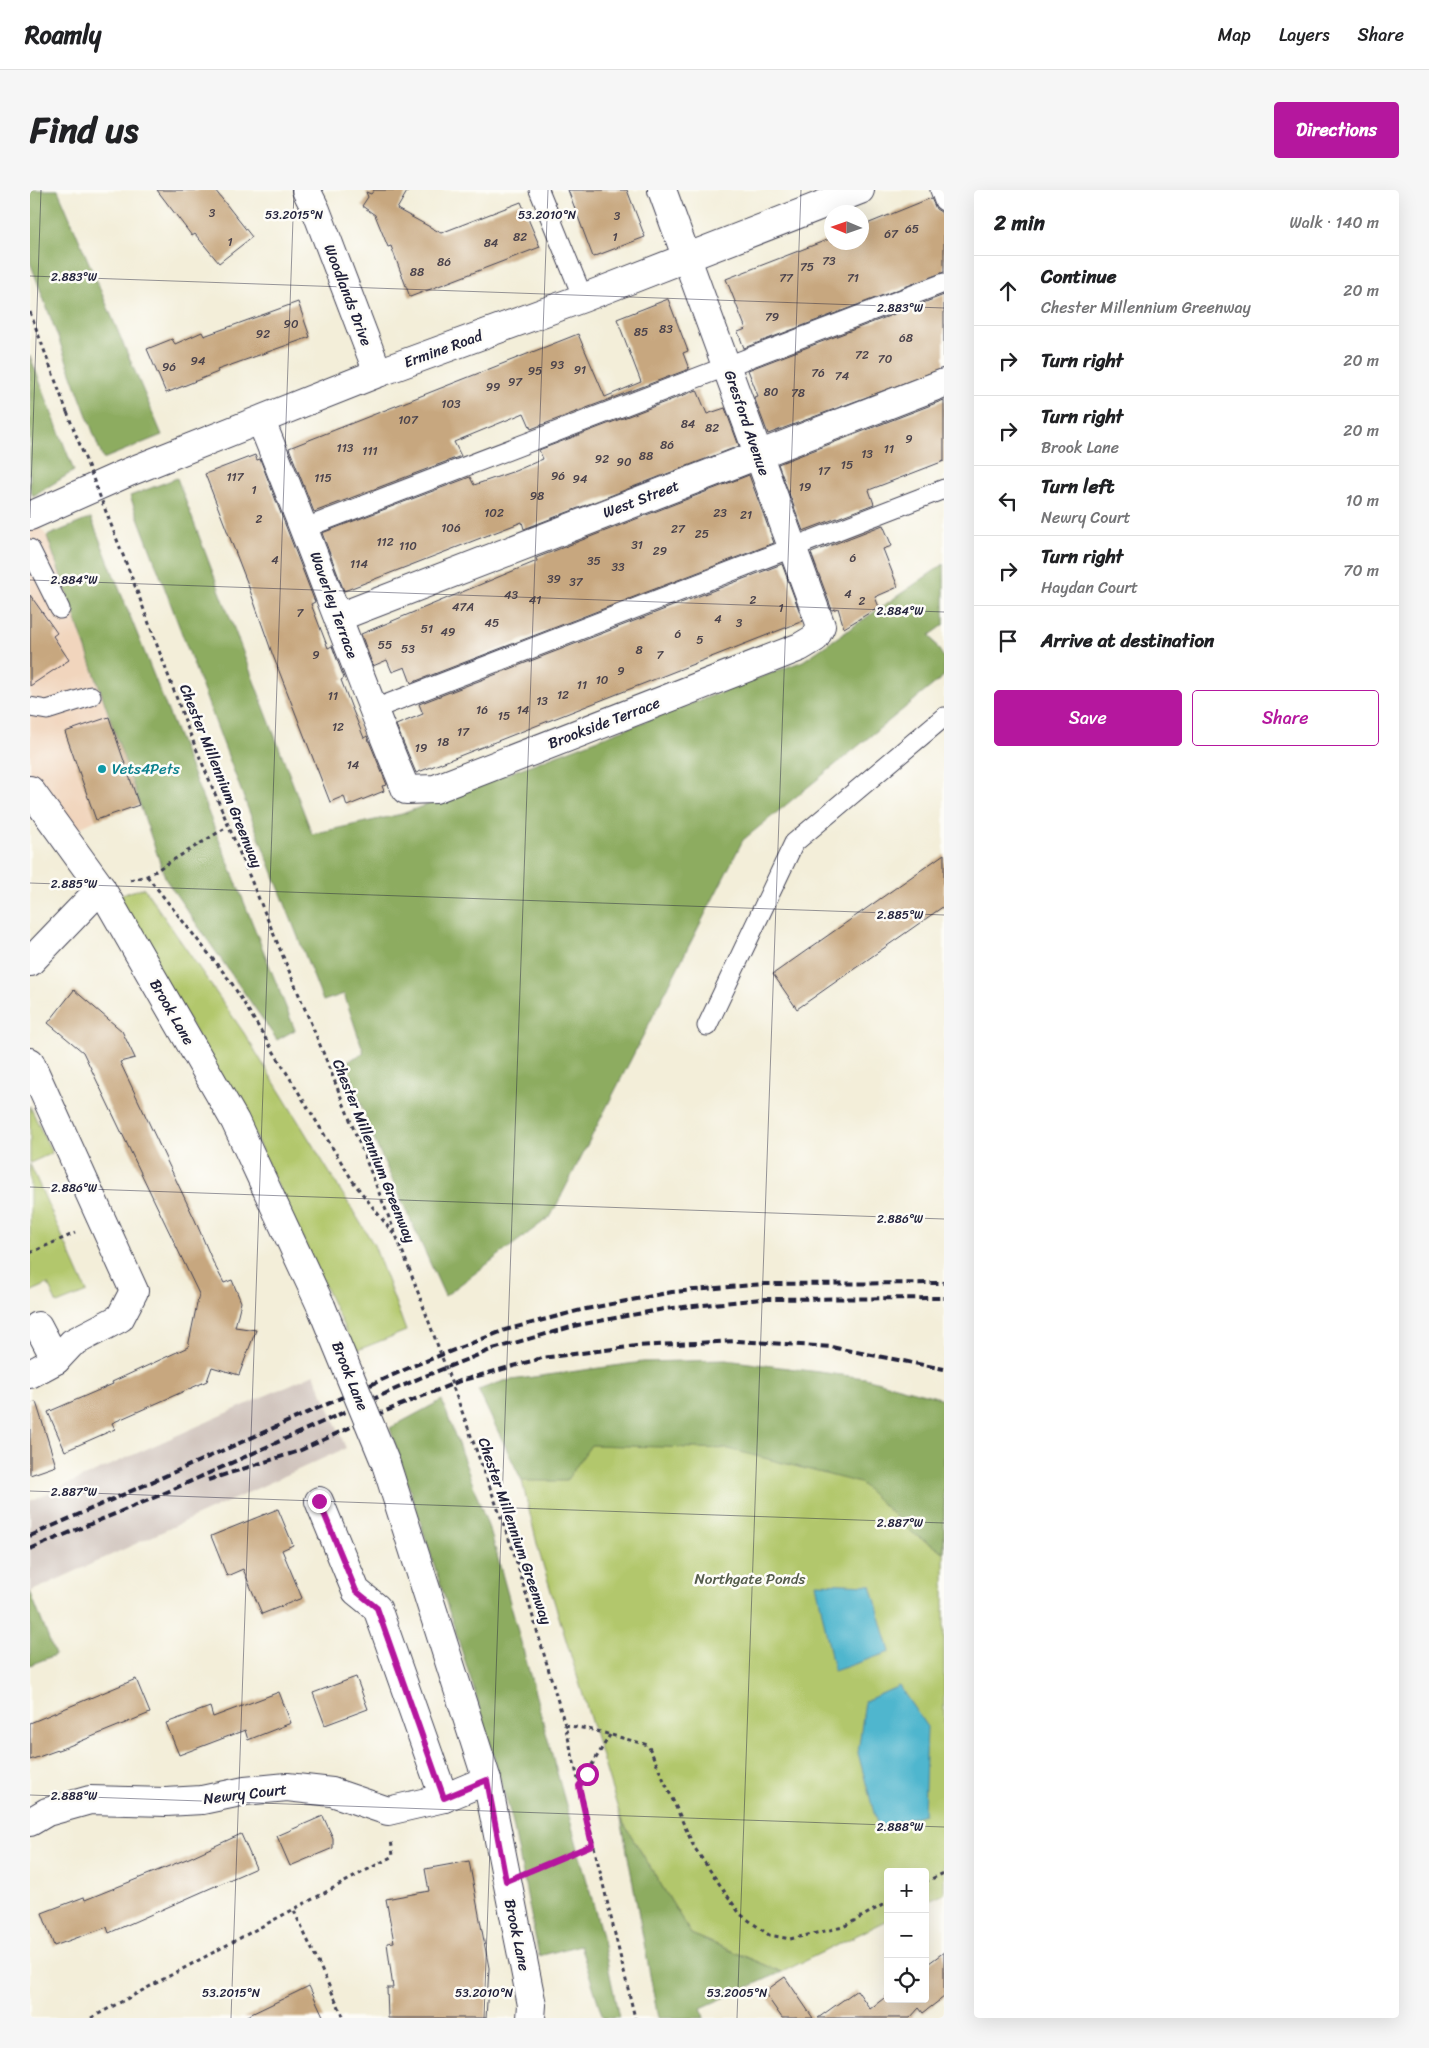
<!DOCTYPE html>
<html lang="en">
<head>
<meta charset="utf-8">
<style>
  body { margin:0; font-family:Sriracha,sans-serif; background:#f6f6f6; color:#202124 }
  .controls { position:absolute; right:15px; bottom:15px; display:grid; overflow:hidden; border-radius:5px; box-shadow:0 5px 20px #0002 }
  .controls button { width:45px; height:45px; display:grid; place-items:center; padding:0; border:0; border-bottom:1px solid #e0e0e0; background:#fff; color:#202124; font:25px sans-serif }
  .compass { position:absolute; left:794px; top:15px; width:45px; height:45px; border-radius:50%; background:#fff; box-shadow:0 5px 20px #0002; rotate:272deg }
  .stop { position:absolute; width:15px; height:15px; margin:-11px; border:4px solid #b5179e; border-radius:50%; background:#fff }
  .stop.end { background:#b5179e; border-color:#fff; box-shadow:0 1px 5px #0008 }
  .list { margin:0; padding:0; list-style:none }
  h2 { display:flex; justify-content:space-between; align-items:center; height:65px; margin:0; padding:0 20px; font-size:21px }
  h2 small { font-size:16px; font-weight:400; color:#757577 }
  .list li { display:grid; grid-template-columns:32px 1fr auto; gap:15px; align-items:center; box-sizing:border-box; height:70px; padding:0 20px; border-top:1px solid #e0e0e0 }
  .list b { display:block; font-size:19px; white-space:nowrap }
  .list p { margin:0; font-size:16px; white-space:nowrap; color:#757577 }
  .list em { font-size:16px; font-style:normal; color:#757577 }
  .actions { display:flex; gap:10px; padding:15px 20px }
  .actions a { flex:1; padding:11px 0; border:1px solid #b5179e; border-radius:5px; text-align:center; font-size:18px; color:#b5179e }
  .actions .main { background:#b5179e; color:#fff }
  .icon { flex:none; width:28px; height:28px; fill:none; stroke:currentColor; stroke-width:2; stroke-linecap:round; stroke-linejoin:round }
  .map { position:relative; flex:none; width:914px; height:1828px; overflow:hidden; border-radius:5px }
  header { display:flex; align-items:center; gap:30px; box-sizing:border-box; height:70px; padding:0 25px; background:#fff; border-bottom:1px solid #e0e0e0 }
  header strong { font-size:24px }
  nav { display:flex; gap:28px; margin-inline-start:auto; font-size:18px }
  .intro { display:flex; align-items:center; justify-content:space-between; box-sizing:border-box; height:120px; padding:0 30px }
  h1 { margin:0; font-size:35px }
  .button { padding:12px 22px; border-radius:5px; background:#b5179e; color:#fff; font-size:18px; font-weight:700 }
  main { display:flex; gap:30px; padding:0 30px }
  aside { flex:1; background:#fff; border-radius:5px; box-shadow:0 5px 20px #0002 }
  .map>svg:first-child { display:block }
  .built { fill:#f1d5bd }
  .industrial { fill:#cec1ba }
  .green { fill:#b2c76c; stroke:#6a7454 }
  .forest { fill:#8dac60; stroke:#58674e }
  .water { fill:#50b6ce; stroke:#396c84 }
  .building { fill:#c7a77f }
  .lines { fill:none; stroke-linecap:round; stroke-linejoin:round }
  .lane-casing { stroke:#414153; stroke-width:21 }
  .street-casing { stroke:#414153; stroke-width:30 }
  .secondary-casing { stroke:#414153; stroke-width:30 }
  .path { stroke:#414153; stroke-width:3; stroke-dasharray:4 4; stroke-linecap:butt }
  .lane { stroke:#fff; stroke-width:19 }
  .street { stroke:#fff; stroke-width:28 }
  .secondary { stroke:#fff; stroke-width:28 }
  .rail { stroke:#22223b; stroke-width:4; stroke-dasharray:8 4; stroke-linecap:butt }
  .secondary-bridge-casing { stroke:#414153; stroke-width:30; stroke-linecap:butt }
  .path-bridge { stroke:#414153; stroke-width:3; stroke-dasharray:4 4; stroke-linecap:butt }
  .secondary-bridge { stroke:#fff; stroke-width:28 }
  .route { stroke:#b5179e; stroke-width:6 }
  .ticks { fill:none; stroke:#22223b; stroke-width:1; stroke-opacity:0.45 }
  .culture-dot { fill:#0f9aa8; stroke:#fdfcf7; stroke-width:2 }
  .labels { text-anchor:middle; stroke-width:5; stroke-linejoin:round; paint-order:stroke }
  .number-label { font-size:12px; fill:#4b434c }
  .street-label { font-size:15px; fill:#22223b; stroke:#fdfcf7 }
  .culture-label { font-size:15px; fill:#0d838f; stroke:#fdfcf7; text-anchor:start }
  .park-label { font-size:15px; fill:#545c4c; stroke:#fdfcf7 }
  .ticks-label { font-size:12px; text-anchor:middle; fill:#22223b; stroke:#fdfcf7; stroke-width:5; stroke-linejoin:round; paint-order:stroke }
</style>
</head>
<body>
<header>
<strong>Roamly</strong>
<nav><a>Map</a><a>Layers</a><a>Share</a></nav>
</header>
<div class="intro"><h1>Find us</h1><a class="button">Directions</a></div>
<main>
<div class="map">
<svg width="914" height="1828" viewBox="0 0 914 1828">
  <rect width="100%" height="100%" fill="#fdfcf7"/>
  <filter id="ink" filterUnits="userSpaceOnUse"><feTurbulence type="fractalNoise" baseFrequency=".02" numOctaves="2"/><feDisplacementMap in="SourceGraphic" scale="10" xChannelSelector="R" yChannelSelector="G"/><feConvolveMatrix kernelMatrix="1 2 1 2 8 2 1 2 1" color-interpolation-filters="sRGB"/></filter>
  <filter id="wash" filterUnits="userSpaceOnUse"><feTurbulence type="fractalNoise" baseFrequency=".0096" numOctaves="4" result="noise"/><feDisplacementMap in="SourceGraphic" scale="20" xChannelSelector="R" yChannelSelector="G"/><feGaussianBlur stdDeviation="1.12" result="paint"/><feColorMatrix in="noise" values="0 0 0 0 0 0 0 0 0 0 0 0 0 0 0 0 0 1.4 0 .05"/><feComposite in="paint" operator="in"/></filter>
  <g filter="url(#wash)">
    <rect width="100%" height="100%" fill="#f3eed9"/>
    <!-- built -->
    <polygon class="built" points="0,326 17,346 109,615 66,630 33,646 0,600"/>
    <!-- industrial -->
    <polygon class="industrial" points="284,1184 316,1258 0,1402 0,1311"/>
    <!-- green -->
    <g class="green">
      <polygon points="114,698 214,843 344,1055 376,1141 325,1161 217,929 85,706"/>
      <polygon points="0,916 22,963 0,973"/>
      <polygon points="0,974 57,1102 27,1114 18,1094 0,1102"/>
      <polygon points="662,1183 914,1232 914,1703 895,1712 895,1682 858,1682 858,1730 752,1782 661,1744 591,1629 509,1362 492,1291"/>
    </g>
    <!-- forest -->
    <g class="forest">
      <polygon points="0,0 28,0 132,245 73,269 0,72"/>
      <polygon points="0,166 44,281 3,306 0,297"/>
      <polygon points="147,288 282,644 372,624 773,471 914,374 914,435 900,445 914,468 914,486 713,650 521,1026 415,1106 342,945 316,872 334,863 314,804 293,811 223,632 100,306"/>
      <polygon points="61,328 265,840 247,850 136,690 17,346"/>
      <polygon points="696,1170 835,1188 914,1209 914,1362 885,1345 830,1293 699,1259 561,1255 536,1291 492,1291 448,1200 474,1191 613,1172"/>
      <polygon points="412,1210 462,1347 571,1742 589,1828 573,1828 550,1755 509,1766 482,1629 444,1499 360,1238"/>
      <polygon points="0,1401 25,1465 0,1475"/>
      <polygon points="591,1629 661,1744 752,1782 671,1818 674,1828 628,1828"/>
    </g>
    <!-- water -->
    <g class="water">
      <polygon points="786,1393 841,1395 860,1462 804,1481"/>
      <polygon points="869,1496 897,1537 894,1624 848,1638 828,1563 835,1511"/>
    </g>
    <g id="blocks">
      <!-- building -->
      <g class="building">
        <polygon points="127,0 185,0 222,47 189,73 165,44 162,46"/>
        <polygon points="344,0 378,0 367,19 411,43 491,12 510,57 380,107 361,56 358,57 345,25 332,16 338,7 336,2 341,4"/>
        <polygon points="538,0 597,0 615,47 563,67"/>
        <polygon points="901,8 906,19 911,22 914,29 914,82 714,158 708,142 716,139 696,89 802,48 802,52 832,52 832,36"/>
        <polygon points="914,105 914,178 738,244 724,207 728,206 718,180"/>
        <polygon points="638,109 658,161 653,163 659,179 501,239 494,223 424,252 431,266 284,322 259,258 548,144 575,207 611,192 587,129"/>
        <polygon points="268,112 280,147 187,180 188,182 136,203 117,159 142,149 145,154 172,142 174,146"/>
        <polygon points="667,200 677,224 695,218 709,256 494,339 492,332 314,401 292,343 440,287 444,295 485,281 513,269 509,260"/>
        <polygon points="914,210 914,271 839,300 844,314 773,341 748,274"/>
        <polygon points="225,265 227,270 230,269 285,412 281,414 298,458 302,456 314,488 311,490 321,516 334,548 337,546 357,595 352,596 354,601 317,616 314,606 300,612 242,463 217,392 175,284"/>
        <polygon points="719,285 744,353 381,493 375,477 362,482 357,470 343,476 331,444 507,371 506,368"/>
        <polygon points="853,335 862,356 853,359 868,397 845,407 849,417 814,438 808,418 802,420 781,363"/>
        <polygon points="752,374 773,431 386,583 366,535 393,524 389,514"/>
        <polygon points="0,405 27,443 23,446 39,470 0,496"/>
        <polygon points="79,527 109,615 66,630 35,542"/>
        <polygon points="914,664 914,716 767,819 743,784"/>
        <polygon points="44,800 92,841 105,868 90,872 165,1030 183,1072 194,1093 202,1090 211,1112 205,1137 226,1140 209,1185 182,1177 177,1191 82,1233 85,1239 35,1261 18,1222 83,1194 82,1192 158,1157 169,1104 53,862 18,833"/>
        <polygon points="6,1212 26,1276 0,1285 0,1213"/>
        <polygon points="248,1319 263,1355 252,1360 272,1408 232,1424 213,1379 197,1386 181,1346"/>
        <polygon points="326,1487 338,1519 295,1535 283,1503"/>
        <polygon points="106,1489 120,1523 39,1556 0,1570 0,1533"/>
        <polygon points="249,1502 261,1533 218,1550 215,1540 149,1565 136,1533 180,1517 183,1527"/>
        <polygon points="293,1626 303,1648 303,1658 260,1676 247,1646"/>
        <polygon points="211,1644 226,1678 79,1743 77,1737 24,1756 12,1723 54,1707 55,1710 159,1668"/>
        <polygon points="439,1671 459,1778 456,1828 358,1828 357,1798 363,1798 357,1753 364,1752 356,1709 399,1701 395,1679"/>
        <polygon points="914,1762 914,1807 893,1823 889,1818 880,1828 788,1828 827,1800 840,1819 858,1805 858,1809 895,1809 895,1776"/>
        <polygon points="755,1787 783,1828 752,1828 734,1802"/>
        <polygon points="279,1796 294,1828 213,1828 267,1802"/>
      </g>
    </g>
  </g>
  <g filter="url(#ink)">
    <use href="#blocks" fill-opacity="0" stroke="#414153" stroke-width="1"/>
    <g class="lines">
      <defs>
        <g id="lane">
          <polyline points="509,0 553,108"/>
          <polyline points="910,0 914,11"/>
          <polyline points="275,338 914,93"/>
          <polyline points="0,359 30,419"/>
          <polyline points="0,517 17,520 61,506"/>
          <polyline points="342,520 914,299"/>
          <polyline points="677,836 764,653 914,527"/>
        </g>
        <g id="street">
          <polyline points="276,0 286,20 348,183"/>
          <path d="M 231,231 C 281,353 325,478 376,600 L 405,599 L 770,457 L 785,448 L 791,436 L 632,0"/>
          <polyline points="0,326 99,282 348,183 553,108 830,0"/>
          <polyline points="309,427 914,193"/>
          <polyline points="0,772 71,698"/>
          <polyline points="0,872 104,1101 90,1128 42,1153 26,1170 0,1184"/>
          <polyline points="8,1136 26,1170"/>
          <polyline points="289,1311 326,1401 347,1418 414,1608"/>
          <polyline points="0,1632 17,1622 60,1610 136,1612 172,1610 215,1601 257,1597 302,1602 358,1621 414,1608 457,1590"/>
        </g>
        <g id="secondary">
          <polyline points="0,600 71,698 205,931 291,1116"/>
          <polyline points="356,1274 457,1590 502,1815 501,1828"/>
        </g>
      </defs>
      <!-- lane casing -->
      <use href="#lane" class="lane-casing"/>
      <!-- street casing -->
      <use href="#street" class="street-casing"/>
      <!-- secondary casing -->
      <use href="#secondary" class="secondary-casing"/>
      <!-- path -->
      <g class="path">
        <polyline points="0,122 37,222"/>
        <polyline points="107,401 158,539 295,867 379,1078"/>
        <polyline points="117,686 201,792 324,993 366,1047"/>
        <polyline points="100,690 117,686 197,637"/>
        <polyline points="0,1063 45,1043"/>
        <polyline points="451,1273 483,1360 535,1535 605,1828"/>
        <polyline points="535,1535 563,1540 618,1555 664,1657 710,1724 739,1745 760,1749 813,1737 858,1712"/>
        <polyline points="549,1596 580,1545"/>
        <polyline points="505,1679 562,1655"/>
        <polyline points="895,1692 914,1683"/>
        <polyline points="264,1721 314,1828"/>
        <polyline points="61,1828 363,1666 361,1649"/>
      </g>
      <!-- lane -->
      <use href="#lane" class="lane"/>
      <!-- street -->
      <use href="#street" class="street"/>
      <!-- secondary -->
      <use href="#secondary" class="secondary"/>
      <!-- rail -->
      <g class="rail">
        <polyline points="178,1290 269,1261 351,1223 430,1191 512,1168 606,1156 706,1151 801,1157 914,1179"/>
        <polyline points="0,1346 383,1176 475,1140 551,1120 642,1102 733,1094 914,1093"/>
        <polyline points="0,1359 128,1306 390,1188 463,1159 548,1135 634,1119 732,1109 914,1108"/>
      </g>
      <defs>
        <polyline id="secondary-bridge" points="291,1116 356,1274"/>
      </defs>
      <!-- secondary-bridge casing -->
      <use href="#secondary-bridge" class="secondary-bridge-casing"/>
      <!-- path-bridge -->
      <g class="path-bridge">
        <polyline points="37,222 107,401"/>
        <polyline points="379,1078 451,1273"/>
      </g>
      <!-- secondary-bridge -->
      <use href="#secondary-bridge" class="secondary-bridge"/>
    </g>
  </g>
  <g class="lines" filter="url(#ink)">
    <!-- route -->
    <polyline class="route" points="289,1311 326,1401 347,1418 414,1608 457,1590 476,1691 562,1655 549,1596 557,1584"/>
  </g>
  <!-- ticks -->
  <path class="ticks" d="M 0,86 L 914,118M 0,328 L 11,0M 0,390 L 914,422M 0,693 L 914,725M 0,997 L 914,1029M 0,1301 L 914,1333M 0,1605 L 914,1637M 201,1828 L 264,0M 454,1828 L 518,0M 707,1828 L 771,0"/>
  <!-- markers -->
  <circle class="culture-dot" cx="72" cy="579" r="5"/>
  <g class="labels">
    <!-- number labels -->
    <g class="number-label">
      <text x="182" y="27">3</text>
      <text x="587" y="30">3</text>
      <text x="882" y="43">65</text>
      <text x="861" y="48">67</text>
      <text x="490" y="51">82</text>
      <text x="585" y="51">1</text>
      <text x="200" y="56">1</text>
      <text x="461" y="57">84</text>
      <text x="799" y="75">73</text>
      <text x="414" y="76">86</text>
      <text x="777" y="81">75</text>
      <text x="387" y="86">88</text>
      <text x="756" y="92">77</text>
      <text x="823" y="92">71</text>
      <text x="742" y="131">79</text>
      <text x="261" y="138">90</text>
      <text x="636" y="143">83</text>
      <text x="611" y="146">85</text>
      <text x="233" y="148">92</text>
      <text x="876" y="152">68</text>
      <text x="832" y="169">72</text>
      <text x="855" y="173">70</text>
      <text x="168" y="175">94</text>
      <text x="527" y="179">93</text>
      <text x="139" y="181">96</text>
      <text x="550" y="184">91</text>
      <text x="505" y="185">95</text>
      <text x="788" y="187">76</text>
      <text x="812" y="190">74</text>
      <text x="485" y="196">97</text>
      <text x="463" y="201">99</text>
      <text x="741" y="206">80</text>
      <text x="768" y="207">78</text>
      <text x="421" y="218">103</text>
      <text x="378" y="234">107</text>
      <text x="658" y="238">84</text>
      <text x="682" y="242">82</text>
      <text x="879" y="253">9</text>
      <text x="637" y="259">86</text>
      <text x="315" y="262">113</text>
      <text x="859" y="263">11</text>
      <text x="340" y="265">111</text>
      <text x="837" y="268">13</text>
      <text x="616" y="270">88</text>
      <text x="572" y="273">92</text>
      <text x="594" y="276">90</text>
      <text x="817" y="279">15</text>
      <text x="794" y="285">17</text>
      <text x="528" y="290">96</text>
      <text x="205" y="291">117</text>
      <text x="293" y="292">115</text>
      <text x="550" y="293">94</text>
      <text x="775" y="301">19</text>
      <text x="224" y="304">1</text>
      <text x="507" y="310">98</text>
      <text x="464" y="327">102</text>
      <text x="690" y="327">23</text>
      <text x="716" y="329">21</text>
      <text x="229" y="333">2</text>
      <text x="421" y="342">106</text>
      <text x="648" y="343">27</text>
      <text x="672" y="348">25</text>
      <text x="355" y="356">112</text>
      <text x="607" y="359">31</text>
      <text x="378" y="360">110</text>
      <text x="630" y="365">29</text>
      <text x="823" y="372">6</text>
      <text x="245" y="374">4</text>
      <text x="564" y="375">35</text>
      <text x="329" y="378">114</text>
      <text x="588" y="381">33</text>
      <text x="524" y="393">39</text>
      <text x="546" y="396">37</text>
      <text x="818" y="408">4</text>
      <text x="481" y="409">43</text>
      <text x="505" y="414">41</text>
      <text x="723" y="414">2</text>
      <text x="832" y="415">2</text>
      <text x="433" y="421">47A</text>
      <text x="751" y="422">1</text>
      <text x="270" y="427">7</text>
      <text x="688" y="433">4</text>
      <text x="462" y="437">45</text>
      <text x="709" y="437">3</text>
      <text x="397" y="443">51</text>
      <text x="418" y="446">49</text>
      <text x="648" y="448">6</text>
      <text x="670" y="454">5</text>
      <text x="355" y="459">55</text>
      <text x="378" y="463">53</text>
      <text x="609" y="464">8</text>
      <text x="286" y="469">9</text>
      <text x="630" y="469">7</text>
      <text x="591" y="485">9</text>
      <text x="572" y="494">10</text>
      <text x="552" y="499">11</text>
      <text x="533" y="509">12</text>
      <text x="303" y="510">11</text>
      <text x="512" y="515">13</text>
      <text x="452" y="524">16</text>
      <text x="493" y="524">14</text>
      <text x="474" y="530">15</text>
      <text x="308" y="541">12</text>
      <text x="433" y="546">17</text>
      <text x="413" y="556">18</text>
      <text x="391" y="562">19</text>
      <text x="323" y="579">14</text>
    </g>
    <!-- street labels -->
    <g class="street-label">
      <text transform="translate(318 105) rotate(69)" y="5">Woodlands Drive</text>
      <text transform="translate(413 159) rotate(-20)" y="5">Ermine Road</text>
      <text transform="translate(717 233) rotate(71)" y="5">Gresford Avenue</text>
      <text transform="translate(611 309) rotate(-21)" y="5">West Street</text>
      <text transform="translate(304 415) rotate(70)" y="5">Waverley Terrace</text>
      <text transform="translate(574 533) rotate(-21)" y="5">Brookside Terrace</text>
      <text transform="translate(191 586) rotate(68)" y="5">Chester Millennium Greenway</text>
      <text transform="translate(142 822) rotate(60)" y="5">Brook Lane</text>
      <text transform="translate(344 961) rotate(68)" y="5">Chester Millennium Greenway</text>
      <text transform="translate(320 1186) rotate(68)" y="5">Brook Lane</text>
      <text transform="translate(485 1341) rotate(71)" y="5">Chester Millennium Greenway</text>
      <text transform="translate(215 1604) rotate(-7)" y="5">Newry Court</text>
      <text transform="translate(487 1745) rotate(78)" y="5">Brook Lane</text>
    </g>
    <!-- culture labels -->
    <g class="culture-label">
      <text x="82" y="584">Vets4Pets</text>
    </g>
    <!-- park labels -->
    <g class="park-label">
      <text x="720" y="1394">Northgate Ponds</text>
    </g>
  </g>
  <g class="ticks-label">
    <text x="264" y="29">53.2015°N</text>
    <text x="517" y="29">53.2010°N</text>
    <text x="44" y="91">2.883°W</text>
    <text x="870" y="122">2.883°W</text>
    <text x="44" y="394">2.884°W</text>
    <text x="870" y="425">2.884°W</text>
    <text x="44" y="698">2.885°W</text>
    <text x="870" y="729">2.885°W</text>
    <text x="44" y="1002">2.886°W</text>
    <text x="870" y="1033">2.886°W</text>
    <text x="44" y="1306">2.887°W</text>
    <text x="870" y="1337">2.887°W</text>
    <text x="44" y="1610">2.888°W</text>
    <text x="870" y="1641">2.888°W</text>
    <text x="201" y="1807">53.2015°N</text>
    <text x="454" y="1807">53.2010°N</text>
    <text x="707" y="1807">53.2005°N</text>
  </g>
</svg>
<div class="controls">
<button>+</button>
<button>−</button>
<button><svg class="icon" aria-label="locate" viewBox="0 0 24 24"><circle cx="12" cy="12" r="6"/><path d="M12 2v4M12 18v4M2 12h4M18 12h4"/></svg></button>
</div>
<svg class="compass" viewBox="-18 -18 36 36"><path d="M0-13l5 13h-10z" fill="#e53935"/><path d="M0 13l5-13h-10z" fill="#757577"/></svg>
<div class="stop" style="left:557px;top:1584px"></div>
<div class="stop end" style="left:289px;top:1311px"></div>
</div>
<aside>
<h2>2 min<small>Walk · 140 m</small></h2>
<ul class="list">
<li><svg class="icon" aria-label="ahead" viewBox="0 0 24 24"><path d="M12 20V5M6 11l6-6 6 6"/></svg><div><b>Continue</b><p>Chester Millennium Greenway</p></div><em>20 m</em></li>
<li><svg class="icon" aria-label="right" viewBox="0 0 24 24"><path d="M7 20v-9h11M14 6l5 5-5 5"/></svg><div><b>Turn right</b></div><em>20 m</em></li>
<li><svg class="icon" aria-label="right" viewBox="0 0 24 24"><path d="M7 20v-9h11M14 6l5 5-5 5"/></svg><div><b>Turn right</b><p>Brook Lane</p></div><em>20 m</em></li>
<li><svg class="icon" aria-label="left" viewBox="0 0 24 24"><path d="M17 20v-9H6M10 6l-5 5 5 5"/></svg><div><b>Turn left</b><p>Newry Court</p></div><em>10 m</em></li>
<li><svg class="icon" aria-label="right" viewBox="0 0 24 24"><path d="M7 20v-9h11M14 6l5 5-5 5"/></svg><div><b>Turn right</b><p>Haydan Court</p></div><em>70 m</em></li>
<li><svg class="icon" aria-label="arrive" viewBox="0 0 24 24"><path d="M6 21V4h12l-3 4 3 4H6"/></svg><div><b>Arrive at destination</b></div></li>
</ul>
<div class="actions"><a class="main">Save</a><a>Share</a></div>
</aside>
</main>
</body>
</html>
